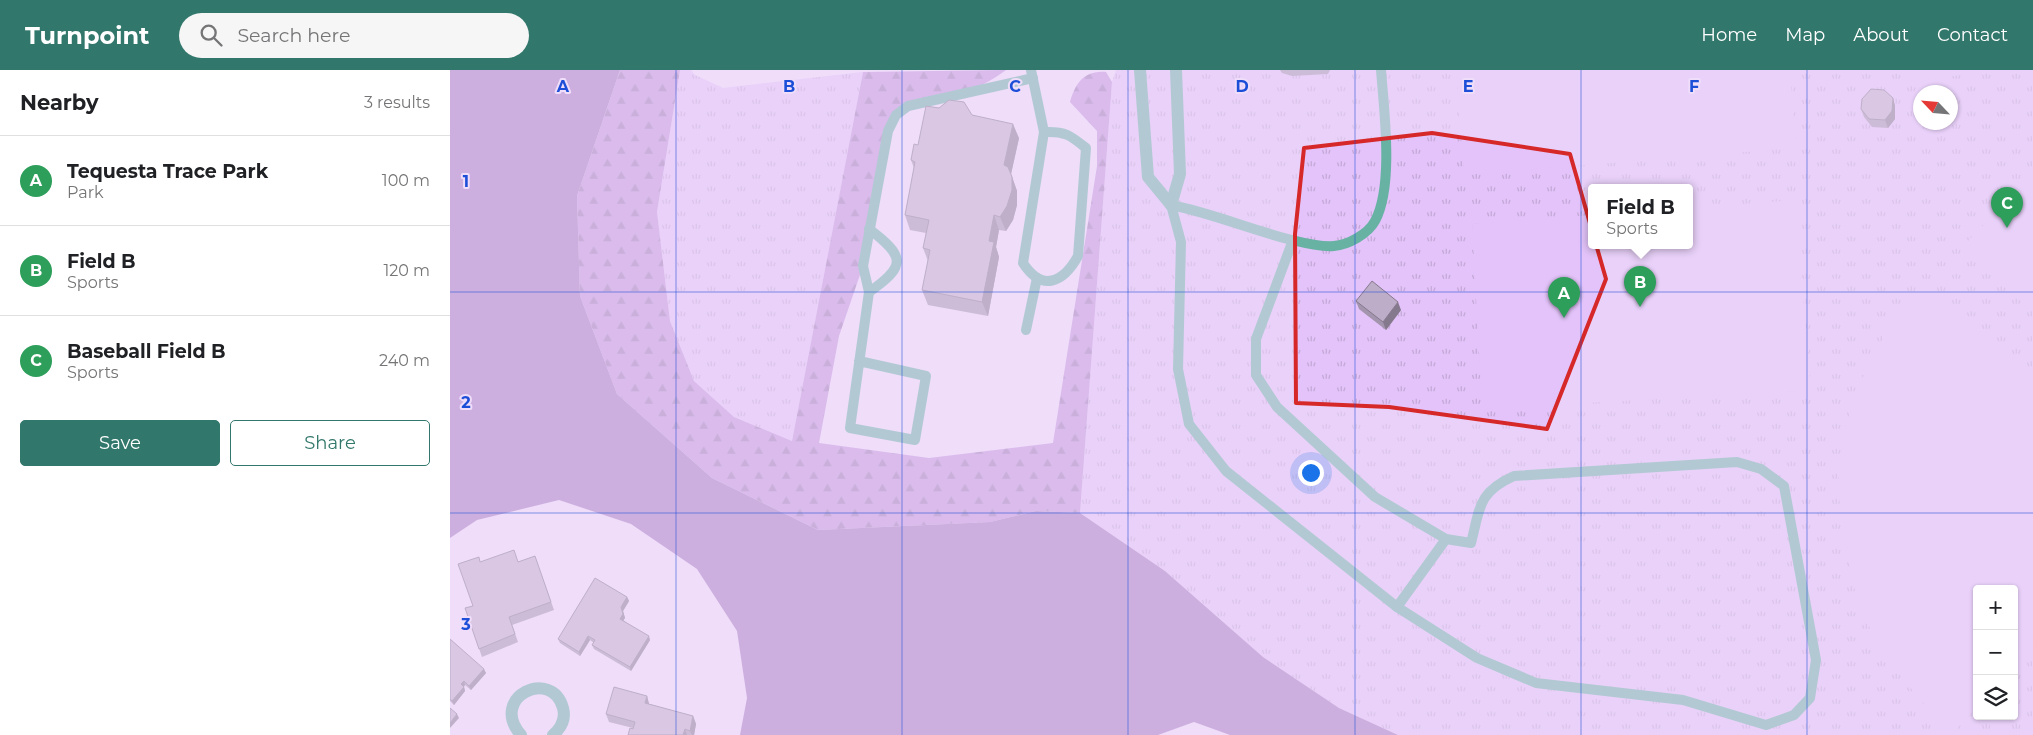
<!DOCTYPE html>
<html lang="en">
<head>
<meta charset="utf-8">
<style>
  body { margin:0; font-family:Montserrat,sans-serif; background:#f6f6f6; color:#202124 }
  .controls { position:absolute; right:15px; bottom:15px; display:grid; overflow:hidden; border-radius:5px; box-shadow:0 1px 4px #0004 }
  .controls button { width:45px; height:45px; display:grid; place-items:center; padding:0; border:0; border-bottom:1px solid #e0e0e0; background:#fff; color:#202124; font:25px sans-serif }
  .compass { position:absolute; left:1463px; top:15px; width:45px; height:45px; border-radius:50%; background:#fff; box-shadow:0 1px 4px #0004; rotate:296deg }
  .you { position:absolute; left:860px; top:402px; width:18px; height:18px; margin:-12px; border:4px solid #fff; border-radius:50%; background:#1a73e8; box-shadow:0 0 0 8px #1a73e833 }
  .badge { display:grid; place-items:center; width:32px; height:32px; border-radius:50%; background:#32776b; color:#fff; font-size:16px; font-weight:700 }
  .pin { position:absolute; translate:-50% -41px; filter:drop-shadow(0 1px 2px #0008) }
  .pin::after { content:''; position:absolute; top:26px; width:18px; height:15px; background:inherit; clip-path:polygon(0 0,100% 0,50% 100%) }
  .popup { position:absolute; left:1138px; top:114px; width:105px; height:65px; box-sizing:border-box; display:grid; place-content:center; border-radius:5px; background:#fff; filter:drop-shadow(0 1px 4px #0005); font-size:16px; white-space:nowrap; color:#757577 }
  .popup b { font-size:19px; color:#202124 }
  .popup::after { content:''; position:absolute; left:50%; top:100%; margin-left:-10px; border:10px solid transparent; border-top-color:#fff }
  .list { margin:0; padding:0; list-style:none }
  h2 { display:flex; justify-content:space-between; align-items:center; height:65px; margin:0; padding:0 20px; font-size:21px }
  h2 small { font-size:16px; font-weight:400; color:#757577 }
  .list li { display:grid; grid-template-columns:32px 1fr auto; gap:15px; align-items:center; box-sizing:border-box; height:90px; padding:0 20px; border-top:1px solid #e0e0e0 }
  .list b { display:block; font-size:19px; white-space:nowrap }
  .list p { margin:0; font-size:16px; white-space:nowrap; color:#757577 }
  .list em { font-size:16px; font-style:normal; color:#757577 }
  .actions { display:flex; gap:10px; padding:15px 20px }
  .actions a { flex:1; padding:11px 0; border:1px solid #32776b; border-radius:5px; text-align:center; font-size:18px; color:#32776b }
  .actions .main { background:#32776b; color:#fff }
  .icon { flex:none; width:28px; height:28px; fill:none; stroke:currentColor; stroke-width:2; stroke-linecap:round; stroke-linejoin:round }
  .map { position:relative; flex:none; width:1583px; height:665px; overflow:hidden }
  header { display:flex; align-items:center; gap:30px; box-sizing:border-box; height:70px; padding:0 25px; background:#32776b; color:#fff }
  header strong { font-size:24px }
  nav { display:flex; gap:28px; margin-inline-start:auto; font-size:18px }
  .search { width:350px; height:45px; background:#f6f6f6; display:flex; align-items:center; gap:12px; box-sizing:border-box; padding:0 18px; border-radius:28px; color:#757577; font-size:19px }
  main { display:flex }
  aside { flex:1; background:#fff }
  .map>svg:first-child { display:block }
  .grass { fill:url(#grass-tufts); fill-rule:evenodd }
  .forest { fill:url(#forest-firs) }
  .garden { fill:#e3c3f9 }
  .water { fill:#a378be }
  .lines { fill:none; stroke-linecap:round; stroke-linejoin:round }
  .service { stroke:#68b2a4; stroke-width:10 }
  .minor { stroke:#68b2a4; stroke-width:12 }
  .wall { fill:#a395ad }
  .shaded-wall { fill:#85798d }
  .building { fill:#beadc9; stroke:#85798d }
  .marked { fill:none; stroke:#d62828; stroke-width:4; stroke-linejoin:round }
  .grid { fill:none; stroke:#1d4ed8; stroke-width:1; stroke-opacity:0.55 }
  .grid-label { font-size:16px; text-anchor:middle; font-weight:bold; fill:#1d4ed8; stroke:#efddfa; stroke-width:4; stroke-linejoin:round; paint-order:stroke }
</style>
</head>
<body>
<header>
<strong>Turnpoint</strong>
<div class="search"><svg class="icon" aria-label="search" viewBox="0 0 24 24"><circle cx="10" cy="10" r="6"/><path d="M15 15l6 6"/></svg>Search here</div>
<nav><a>Home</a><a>Map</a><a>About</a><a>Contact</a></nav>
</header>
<main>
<aside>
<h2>Nearby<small>3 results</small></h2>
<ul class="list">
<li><span class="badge" style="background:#2e9e5b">A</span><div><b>Tequesta Trace Park</b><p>Park</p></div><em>100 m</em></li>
<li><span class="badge" style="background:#2e9e5b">B</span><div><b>Field B</b><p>Sports</p></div><em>120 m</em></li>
<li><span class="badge" style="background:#2e9e5b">C</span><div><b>Baseball Field B</b><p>Sports</p></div><em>240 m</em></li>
</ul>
<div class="actions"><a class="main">Save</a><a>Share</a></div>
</aside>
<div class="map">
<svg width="1583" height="665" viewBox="0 0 1583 665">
  <defs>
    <pattern id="grass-tufts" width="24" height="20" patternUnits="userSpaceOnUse" patternTransform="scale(1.25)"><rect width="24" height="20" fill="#e3c3f9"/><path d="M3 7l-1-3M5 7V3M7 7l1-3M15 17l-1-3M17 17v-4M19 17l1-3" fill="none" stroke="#c4a8d7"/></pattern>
    <pattern id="forest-firs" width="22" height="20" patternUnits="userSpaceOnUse" patternTransform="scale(1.25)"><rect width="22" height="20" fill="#c093dc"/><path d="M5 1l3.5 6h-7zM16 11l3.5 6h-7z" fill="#9d79b4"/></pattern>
  </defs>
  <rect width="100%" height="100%" fill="#efddfa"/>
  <!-- grass -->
  <g class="grass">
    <polygon points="230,0 241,0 245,5 273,18 413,2 342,371 284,347 244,311 220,251 207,142"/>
    <path d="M 666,0 L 1583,0 L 1583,665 L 948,665 L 889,638 L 813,587 L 715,501 L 630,443 L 662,12 ZM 1470,22 L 1500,22 L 1500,52 L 1470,52 ZM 1141,118 L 1239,118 L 1239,176 L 1141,176 ZM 1527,519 L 1564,519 L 1564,646 L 1527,646 Z"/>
  </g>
  <!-- forest -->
  <path class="forest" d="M 170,0 L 230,0 L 207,142 L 220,251 L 244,311 L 284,347 L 342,371 L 413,2 L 556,0 C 525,24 483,33 446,45 L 413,196 L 389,266 L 369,373 L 479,388 L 603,373 L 647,96 L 647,61 L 620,32 C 625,15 633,0 656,2 L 662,12 L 630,443 L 586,441 L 540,452 L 368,460 L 262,408 L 167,324 L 130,226 L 127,126 Z"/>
  <!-- garden -->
  <g class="garden">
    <polygon points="1006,0 1340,0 1346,78 1014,105"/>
    <polygon points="1459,0 1554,0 1460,11"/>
    <polygon points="1583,111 1583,242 1512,177 1549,139"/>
    <polygon points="1345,130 1361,320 1032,339 1022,154 1141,145 1141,176 1239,176 1239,138"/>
    <path d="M 1475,217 L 1583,305 L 1583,575 L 1564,595 L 1564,519 L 1527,519 L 1527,637 L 1502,664 C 1470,632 1441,596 1419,556 C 1404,529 1400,499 1395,469 C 1393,455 1390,439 1389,424 C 1386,368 1411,296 1445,251 C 1454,239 1465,228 1475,217 Z"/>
  </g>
  <!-- water -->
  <polygon class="water" points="0,0 170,0 127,126 130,226 167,324 262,408 368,460 540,452 586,441 630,443 715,501 813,587 889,638 948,665 780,665 744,652 708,665 290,665 297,628 287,561 247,499 181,454 109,430 27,450 0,468"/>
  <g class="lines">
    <!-- service -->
    <g class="service">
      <path d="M 581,0 L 594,62 L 573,193 C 592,222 613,213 628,186 L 636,78 C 620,65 615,61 594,62"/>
      <path d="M 843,170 L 806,269 L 806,305 L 827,337 L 925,427 L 996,469 L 1021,473 C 1030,438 1028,422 1064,406 L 1287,392 L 1311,399 L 1334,416 L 1366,590 L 1360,628 L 1344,645 L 1316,655 L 1233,630 L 1086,613 L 1027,588 L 947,537 L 776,401 L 739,354 L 728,299 L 731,172 L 721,135 C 762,143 801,160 842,170 C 854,173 872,177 884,176 C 898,175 918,164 925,151 C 944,116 934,40 931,0"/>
      <path d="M 419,222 C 457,196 455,186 419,159"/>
      <polyline points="576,260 587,208"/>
      <polyline points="409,291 476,306 465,370 400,358 419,222 413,196 438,61 446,45 458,36 583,8"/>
      <polyline points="947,537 996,469"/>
    </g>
    <!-- minor -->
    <g class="minor">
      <polyline points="690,0 698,107 721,135"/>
      <polyline points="721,135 730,104 726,0"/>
      <path d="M 71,665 C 38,627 102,597 113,638 C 116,649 111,658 103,665"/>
    </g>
  </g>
  <!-- wall -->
  <g class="wall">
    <polygon points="830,0 880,0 878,4 842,6 832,3"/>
    <polygon points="1443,28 1445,36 1445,49 1438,58 1422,57 1414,47 1411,39"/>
    <polygon points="522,45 569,68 561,104 567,121 567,135 563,150 556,161 549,160 546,177 549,187 538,246 478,235 472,220 478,191 473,178 476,163 460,160 455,145 464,98 461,90 468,75"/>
    <polygon points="906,231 951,240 936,260 909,239"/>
    <polygon points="85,486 104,540 62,555 68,572 32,587 15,538 23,536 31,492 68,492"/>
    <polygon points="177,527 179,531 173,541 175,548 173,550 200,570 181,601 144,579 142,575 144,573 140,570 130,586 110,573 108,569"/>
    <polygon points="0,569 36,603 21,620 15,615 14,617 15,621 4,635 0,631"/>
    <polygon points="197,626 199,634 243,646 246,654 244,665 178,665 183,658 159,652 156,644"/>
  </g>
  <!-- shaded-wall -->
  <g class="shaded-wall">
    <polygon points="1443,28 1445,36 1445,49 1438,58 1435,50"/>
    <polygon points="563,54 569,68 561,104 567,121 567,135 563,150 556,161 550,147 554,95"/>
    <polygon points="544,145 549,160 546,177 549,187 538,246 532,232 539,171"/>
    <polygon points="948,232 951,240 936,260 933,252"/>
    <polygon points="177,527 179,531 173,541 175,548 172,553 170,549 171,537"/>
    <polygon points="138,566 140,570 130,586 129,582"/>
    <polygon points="199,566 200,570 181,601 180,597"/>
    <polygon points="34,599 36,603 21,620 19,616"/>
    <polygon points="14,611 15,615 12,618 11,614"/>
    <polygon points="14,617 15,621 4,635 2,631"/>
    <polygon points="197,626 199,634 197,641 195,633"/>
    <polygon points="7,644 9,648 0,658 0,653"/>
    <polygon points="243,646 246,654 244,665 242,665 240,661"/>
    <polygon points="235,659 237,665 233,665"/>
  </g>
  <!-- building -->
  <g class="building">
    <polygon points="1421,19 1434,20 1443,28 1442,41 1435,50 1419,49 1411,39 1412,29"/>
    <polygon points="499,30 514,32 522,45 563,54 554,95 558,97 562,107 562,120 557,136 550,147 544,145 539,171 544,172 532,232 472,220 480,180 473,178 479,150 455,145 465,92 461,90 464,74 468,75 476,36 489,38"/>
    <polygon points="922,211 948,232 933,252 906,231"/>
    <polygon points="64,480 68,492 85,486 101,532 59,547 65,564 29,579 15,538 23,536 8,494 29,487 30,492"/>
    <polygon points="145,508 177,527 171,537 173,544 170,549 199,566 180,597 142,575 145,570 138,566 129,582 108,569"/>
    <polygon points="0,569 34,599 19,616 14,611 11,614 14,617 2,631 0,629"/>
    <polygon points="164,617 197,626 195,633 243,646 240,661 235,659 233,665 178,665 180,658 183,659 185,652 156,644"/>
    <polygon points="0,638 7,644 0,653"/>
  </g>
  <!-- marked area -->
  <path d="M0 0H1583V665H0ZM 982,63 L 1120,84 L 1156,209 L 1097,359 L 939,337 L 846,333 L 845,164 L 854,78 Z" fill="#efddfa" fill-opacity=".55" fill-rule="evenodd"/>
  <path class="marked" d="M 982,63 L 1120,84 L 1156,209 L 1097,359 L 939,337 L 846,333 L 845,164 L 854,78 Z"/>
  <!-- grid -->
  <path class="grid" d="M 226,0 L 226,665M 452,0 L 452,665M 678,0 L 678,665M 905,0 L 905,665M 1131,0 L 1131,665M 1357,0 L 1357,665M 0,222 L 1583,222M 0,443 L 1583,443"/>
  <g class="grid-label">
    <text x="113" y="22">A</text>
    <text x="339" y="22">B</text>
    <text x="565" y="22">C</text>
    <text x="792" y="22">D</text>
    <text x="1018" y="22">E</text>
    <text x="1244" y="22">F</text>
    <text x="16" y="117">1</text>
    <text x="16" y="338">2</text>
    <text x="16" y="560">3</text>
  </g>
</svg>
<div class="controls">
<button>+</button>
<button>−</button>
<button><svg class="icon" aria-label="layers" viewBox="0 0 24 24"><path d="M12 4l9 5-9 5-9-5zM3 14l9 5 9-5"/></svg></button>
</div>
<svg class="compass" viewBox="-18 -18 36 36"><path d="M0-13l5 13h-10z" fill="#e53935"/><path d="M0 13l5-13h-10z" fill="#757577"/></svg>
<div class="you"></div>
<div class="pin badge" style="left:1114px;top:248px;background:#2e9e5b">A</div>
<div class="pin badge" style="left:1190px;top:237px;background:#2e9e5b">B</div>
<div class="popup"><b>Field B</b>Sports</div>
<div class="pin badge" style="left:1557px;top:158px;background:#2e9e5b">C</div>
</div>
</main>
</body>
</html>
